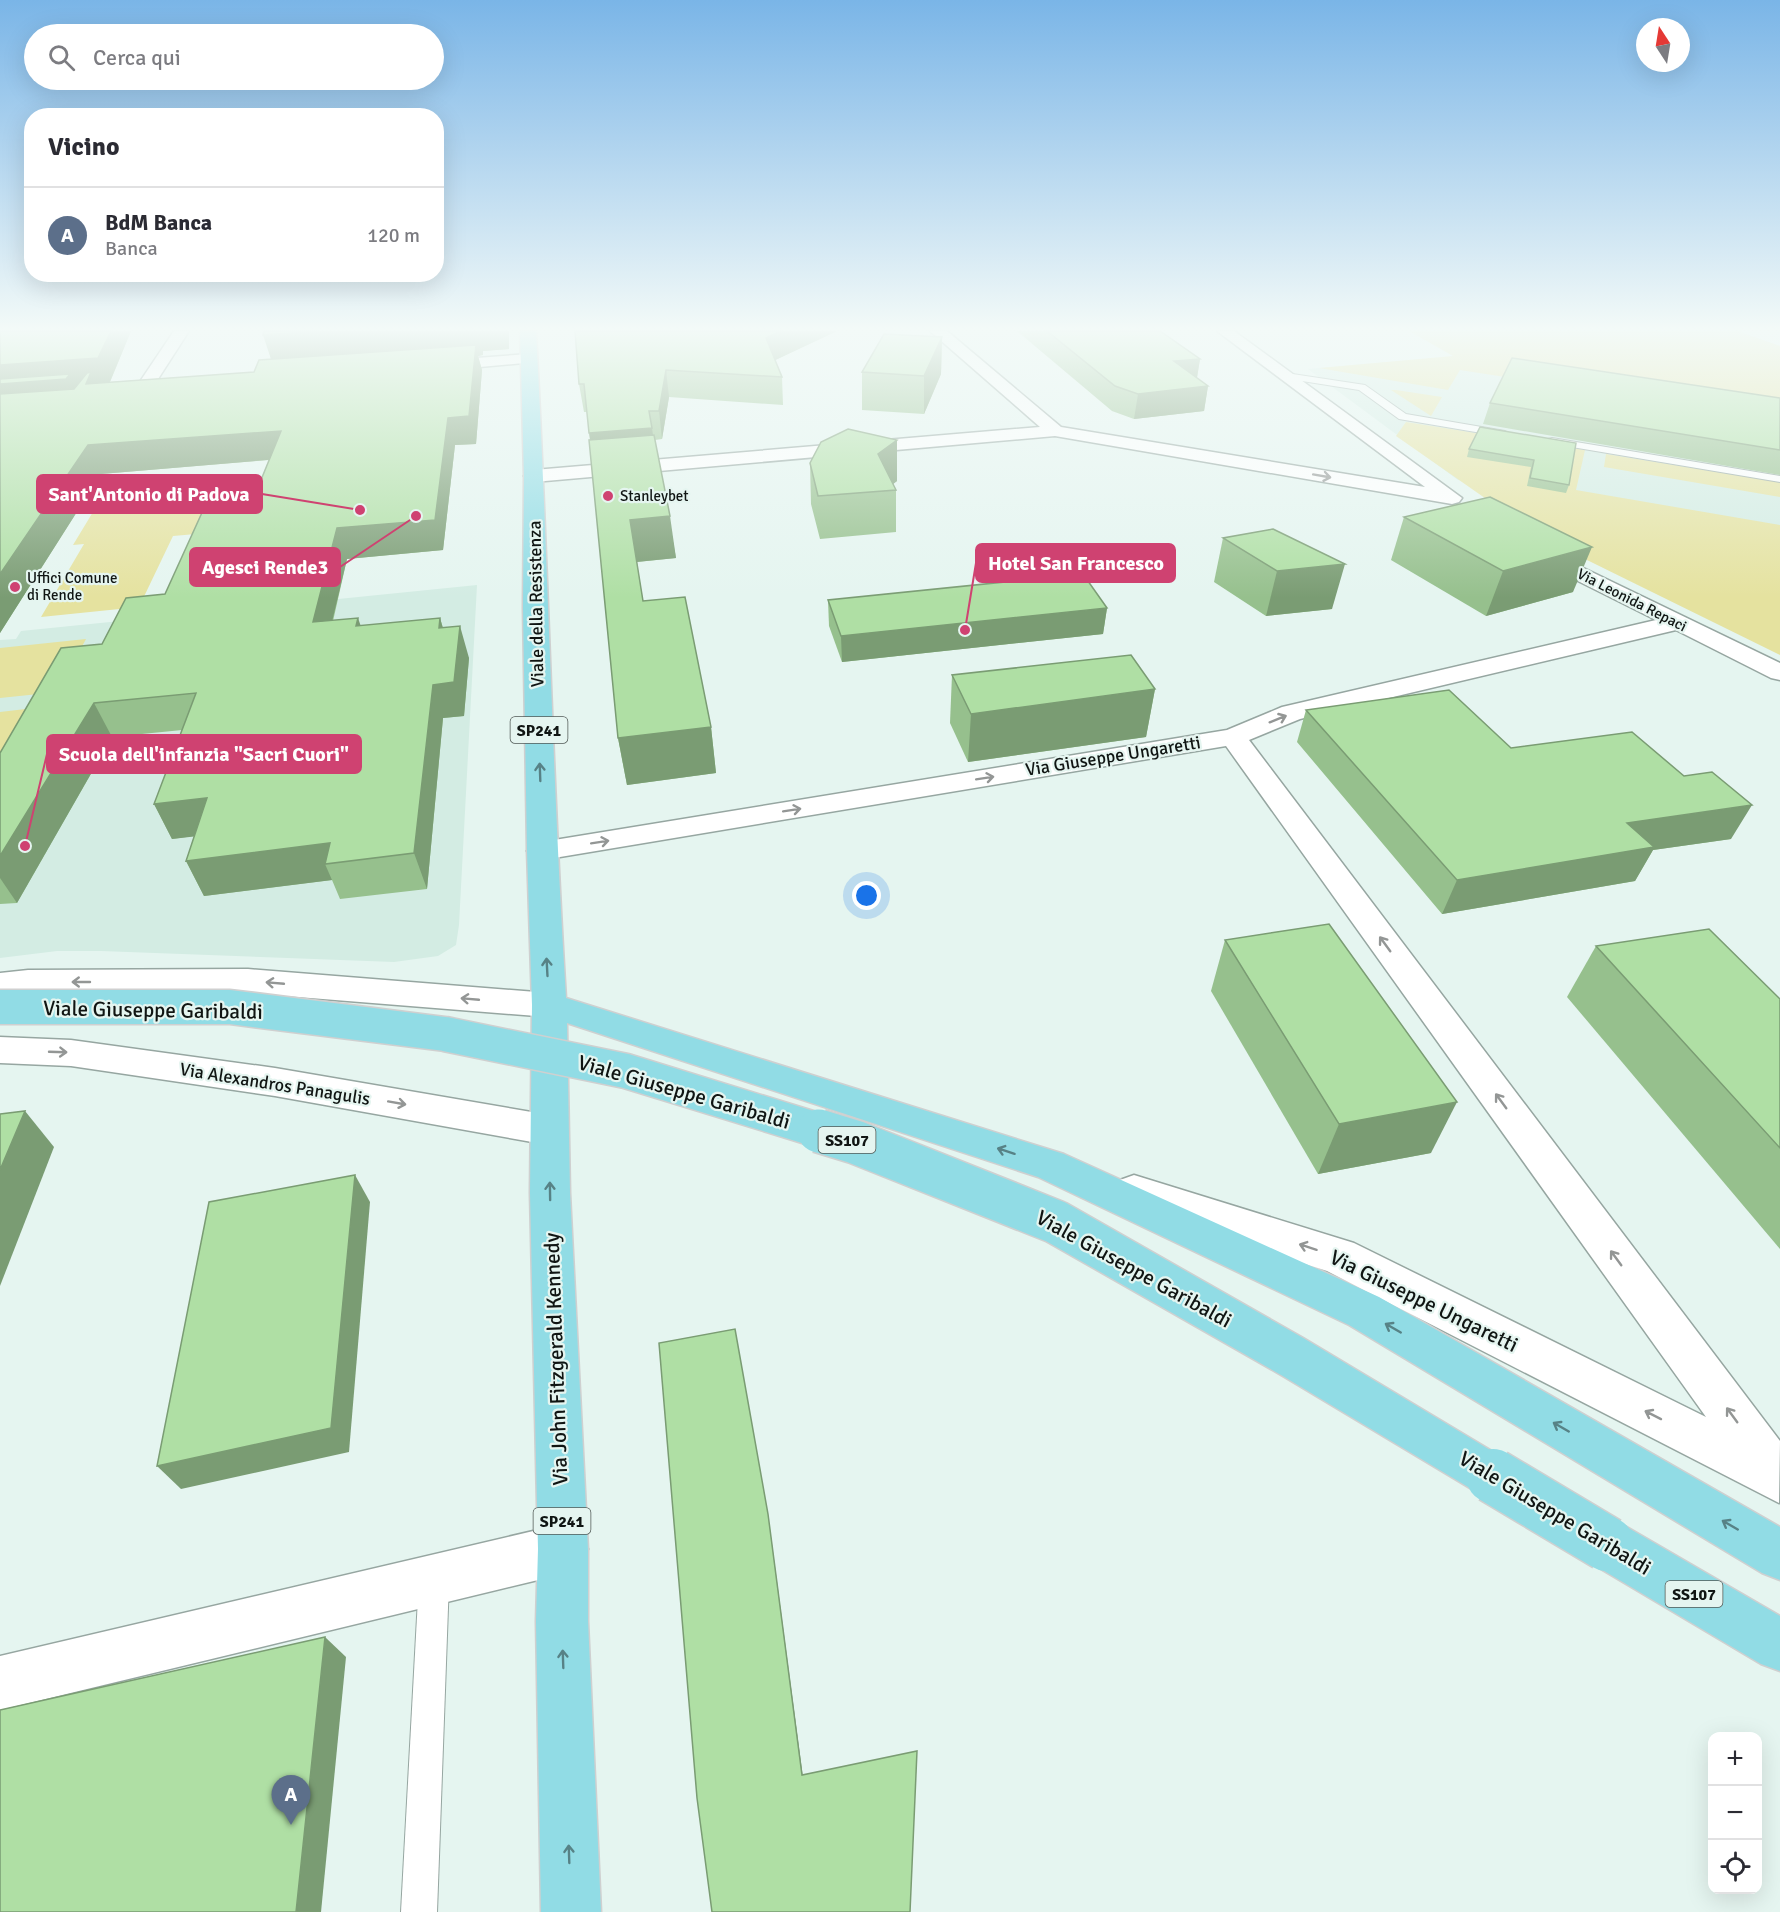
<!DOCTYPE html>
<html lang="it">
<head>
<meta charset="utf-8">
<style>
  body { margin:0; font-family:Signika,sans-serif; background:#f7f7f7; color:#2b2b33 }
  .controls { position:absolute; right:18px; bottom:18px; display:grid; overflow:hidden; border-radius:12px; box-shadow:0 6px 24px #0002 }
  .controls button { width:54px; height:54px; display:grid; place-items:center; padding:0; border:0; border-bottom:2px solid #e1e1e2; background:#fff; color:#2b2b33; font:30px sans-serif }
  .compass { position:absolute; left:1636px; top:18px; width:54px; height:54px; border-radius:50%; background:#fff; box-shadow:0 6px 24px #0002; rotate:348deg }
  .you { position:absolute; left:867px; top:896px; width:21px; height:21px; margin:-15px; border:4px solid #fff; border-radius:50%; background:#1a73e8; box-shadow:0 0 0 9px #1a73e833 }
  .badge { display:grid; place-items:center; width:39px; height:39px; border-radius:50%; background:#d93025; color:#fff; font-size:20px; font-weight:700 }
  .pin { position:absolute; translate:-50% -50px; filter:drop-shadow(0 2px 3px #0008) }
  .pin::after { content:''; position:absolute; top:32px; width:21px; height:18px; background:inherit; clip-path:polygon(0 0,100% 0,50% 100%) }
  .list { margin:0; padding:0; list-style:none }
  h2 { display:flex; justify-content:space-between; align-items:center; height:78px; margin:0; padding:0 24px; font-size:26px }
  h2 small { font-size:20px; font-weight:400; color:#7c7c81 }
  .list li { display:grid; grid-template-columns:39px 1fr auto; gap:18px; align-items:center; box-sizing:border-box; height:96px; padding:0 24px; border-top:2px solid #e1e1e2 }
  .list b { display:block; font-size:22px; white-space:nowrap }
  .list p { margin:0; font-size:20px; white-space:nowrap; color:#7c7c81 }
  .list em { font-size:20px; font-style:normal; color:#7c7c81 }
  .icon { flex:none; width:33px; height:33px; fill:none; stroke:currentColor; stroke-width:2; stroke-linecap:round; stroke-linejoin:round }
  .map { position:relative; flex:none; width:1780px; height:1912px; overflow:hidden }
  .search { position:absolute; background:#fff; box-shadow:0 6px 24px #0002; left:24px; top:24px; width:420px; height:66px; display:flex; align-items:center; gap:15px; box-sizing:border-box; padding:0 21px; border-radius:33px; color:#7c7c81; font-size:22px }
  .panel { position:absolute; background:#fff; box-shadow:0 6px 24px #0002; left:24px; top:108px; width:420px; height:174px; border-radius:24px }
  .map>svg:first-child { display:block }
  .built { fill:#d3ece3 }
  .green { fill:#e5e29f }
  .lines { fill:none; stroke-linecap:round; stroke-linejoin:round }
  .service-casing { stroke:#96a6a1; stroke-width:2 }
  .minor-casing { stroke:#96a6a1; stroke-width:3 }
  .primary-casing { stroke:#cfd0d0; stroke-width:3 }
  .service { fill:#fff; fill-rule:evenodd }
  .minor { fill:#fff; fill-rule:evenodd }
  .primary { fill:#91dce5; fill-rule:evenodd }
  .primary-bridge-far2-casing { stroke:#cfd0d0; stroke-width:37; stroke-linecap:butt }
  .primary-bridge-far1-casing { stroke:#cfd0d0; stroke-width:46; stroke-linecap:butt }
  .primary-bridge-casing { stroke:#cfd0d0; stroke-width:57; stroke-linecap:butt }
  .primary-bridge-far2 { stroke:#91dce5; stroke-width:34 }
  .primary-bridge-far1 { stroke:#91dce5; stroke-width:43 }
  .primary-bridge { stroke:#91dce5; stroke-width:54 }
  .wall { fill:#96c08d }
  .shaded-wall { fill:#7a9c73 }
  .building { fill:#afdfa4; stroke:#7a9c73; stroke-width:1.5 }
  .oneway { stroke:#939695 }
  .oneway2 { stroke:#578286 }
  .poi-dot { fill:#cf4271; stroke:#e5f5f0; stroke-width:2 }
  .labels { text-anchor:middle; stroke-width:4.5; stroke-linejoin:round; paint-order:stroke }
  .far-poi-label { font-size:15px; fill:#101513; stroke:#e5f5f0; text-anchor:start }
  .far-street-label { font-size:15px; fill:#101513; stroke:#e5f5f0 }
  .shield { fill:#e5f5f0; stroke:#505855; stroke-width:1.5 }
  .shield-label { font-size:16px; font-weight:bold; fill:#101513 }
  .street-label { font-size:18px; fill:#101513; stroke:#e5f5f0 }
  .near-street-label { font-size:21px; fill:#101513; stroke:#e5f5f0 }
  .leader { fill:none; stroke:#cf4271; stroke-width:2 }
  .callout-dot { fill:#cf4271; stroke:#e5f5f0; stroke-width:2 }
  .callout { fill:#cf4271; stroke:#cf4271; stroke-width:2 }
  .callout-label { font-size:20px; text-anchor:middle; font-weight:bold; fill:#fff }
</style>
</head>
<body>
<div class="map">
<svg width="1780" height="1912" viewBox="0 0 1780 1912">
  <rect width="100%" height="100%" fill="#e5f5f0"/>
  <!-- built -->
  <g class="built">
    <polygon points="1739,332 1780,346 1780,541 1458,480 1308,369"/>
    <polygon points="477,585 459,925 456,945 438,956 394,962 101,951 57,951 0,958 0,640 16,639 21,631"/>
  </g>
  <!-- green -->
  <g class="green">
    <polygon points="1409,331 1745,331 1740,332 1780,346 1780,420 1460,370 1448,390 1319,368 1453,356"/>
    <polygon points="1391,390 1396,390 1442,397 1431,416"/>
    <polygon points="1406,422 1585,450 1576,490 1780,525 1780,655 1587,560 1525,526 1396,436"/>
    <polygon points="1606,454 1780,482 1780,497 1604,467"/>
    <polygon points="250,483 278,492 265,528 173,536 139,607 41,617 84,544 73,545 96,507 227,496 229,492"/>
    <polygon points="86,639 58,692 0,698 0,648"/>
    <polygon points="51,706 0,763 0,712"/>
  </g>
  <g class="lines">
    <defs>
      <g id="service">
        <polygon points="1286,373 1365,385 1406,414 1505,431 1510,434 1505,437 1399,419 1359,390 1283,378 1283,374"/>
        <polygon points="1552,438 1780,476 1780,482 1548,443 1548,439"/>
        <polygon points="434,1565 445,1569 449,1580 437,1912 401,1912 419,1580 423,1569"/>
      </g>
      <g id="minor">
        <polygon points="174,331 189,331 149,393 137,393 135,389"/>
        <polygon points="930,331 947,331 1061,427 1425,487 1217,331 1234,331 1462,498 1459,502 1452,504 1055,436 534,482 527,480 524,476 527,472 534,470 1040,427"/>
        <polygon points="529,354 537,359 535,362 436,371 428,366 436,361"/>
        <polygon points="1540,547 1780,663 1780,680 1771,678 1676,630 1300,719 1249,740 1780,1441 1779,1503 1327,1271 1120,1204 1114,1192 1120,1180 1134,1175 1354,1243 1706,1417 1226,746 542,860 531,858 527,851 531,844 542,842 1227,730 1282,707 1656,620 1532,558 1529,553 1532,548"/>
        <polygon points="248,969 549,993 561,996 566,1005 561,1014 549,1017 248,993 28,994 0,997 0,973 28,970"/>
        <polygon points="0,1037 71,1040 275,1068 549,1115 562,1119 568,1130 562,1141 549,1145 275,1096 71,1066 0,1063"/>
        <polygon points="563,1524 581,1531 588,1549 581,1567 563,1574 0,1710 0,1656"/>
      </g>
      <g id="primary">
        <path d="M 520,331 L 536,331 C 548,553 552,776 566,998 L 1064,1154 L 1379,1297 L 1780,1527 L 1780,1580 L 1762,1573 L 1349,1325 L 1038,1177 L 567,1023 L 570,1193 L 588,1549 L 588,1621 L 601,1912 L 541,1912 L 536,1621 L 538,1549 L 530,1193 L 532,1005 L 527,851 L 523,608 L 524,476 Z"/>
        <polygon points="1607,1519 1625,1526 1780,1616 1780,1671 1761,1664 1589,1562 1582,1544 1589,1526"/>
      </g>
    </defs>
    <!-- service casing -->
    <use href="#service" class="service-casing"/>
    <!-- minor casing -->
    <use href="#minor" class="minor-casing"/>
    <!-- primary casing -->
    <use href="#primary" class="primary-casing"/>
    <!-- service -->
    <use href="#service" class="service"/>
    <!-- minor -->
    <use href="#minor" class="minor"/>
    <!-- primary -->
    <use href="#primary" class="primary"/>
    <defs>
      <polyline id="primary-bridge-far2" points="0,1007 230,1007 445,1034 626,1071 824,1132"/>
      <polyline id="primary-bridge-far1" points="819,1131 855,1142 1056,1222 1293,1357 1495,1478"/>
      <polyline id="primary-bridge" points="1493,1476 1607,1544"/>
    </defs>
    <!-- primary-bridge-far2 casing -->
    <use href="#primary-bridge-far2" class="primary-bridge-far2-casing"/>
    <!-- primary-bridge-far1 casing -->
    <use href="#primary-bridge-far1" class="primary-bridge-far1-casing"/>
    <!-- primary-bridge casing -->
    <use href="#primary-bridge" class="primary-bridge-casing"/>
    <!-- primary-bridge-far2 -->
    <use href="#primary-bridge-far2" class="primary-bridge-far2"/>
    <!-- primary-bridge-far1 -->
    <use href="#primary-bridge-far1" class="primary-bridge-far1"/>
    <!-- primary-bridge -->
    <use href="#primary-bridge" class="primary-bridge"/>
  </g>
  <!-- wall -->
  <g class="wall">
    <polygon points="0,331 131,331 110,382 254,372 271,359 264,331 509,331 509,349 483,351 483,355 478,356 482,370 476,444 455,445 443,550 347,559 333,621 361,626 440,618 443,628 469,658 464,716 443,718 427,889 340,899 332,880 204,896 186,861 194,836 172,839 154,804 182,730 112,737 17,903 0,904 0,753 102,644 165,594 252,502 269,460 101,474 0,633"/>
    <polygon points="575,331 837,331 775,360 782,377 783,405 669,397 662,439 655,440 676,558 637,562 643,601 711,727 716,773 627,785 618,738 590,440 587,412 584,412 579,384"/>
    <polygon points="1017,331 1160,331 1200,359 1197,378 1208,386 1204,411 1134,419 1112,411"/>
    <polygon points="942,337 941,374 924,414 862,410 862,372"/>
    <polygon points="1780,398 1780,475 1483,424 1490,403"/>
    <polygon points="1576,443 1569,485 1566,493 1527,486 1531,467 1467,457 1469,449"/>
    <polygon points="810,463 897,481 893,484 896,490 896,532 820,539 811,504"/>
    <polygon points="1404,517 1573,592 1486,616 1391,560"/>
    <polygon points="1273,529 1332,609 1266,616 1214,582 1223,538"/>
    <polygon points="828,600 1107,608 1103,634 842,662 829,626"/>
    <polygon points="952,675 1155,689 1146,737 968,762 950,723"/>
    <polygon points="1306,710 1511,748 1731,839 1653,850 1635,881 1442,914 1297,742"/>
    <polygon points="1225,940 1431,1153 1318,1174 1211,991"/>
    <polygon points="1596,946 1780,999 1780,1249 1567,997"/>
  </g>
  <!-- shaded-wall -->
  <g class="shaded-wall">
    <polygon points="111,331 131,331 109,384 82,400 0,412 0,365"/>
    <polygon points="319,331 509,331 509,349 483,351 483,355 478,356 482,370 476,444 455,445 443,550 347,559 324,655 313,622 275,371 263,335"/>
    <polygon points="781,331 837,331 767,364 766,338"/>
    <polygon points="942,337 941,374 924,414 924,376"/>
    <polygon points="1200,359 1196,383 1174,361"/>
    <polygon points="666,370 669,397 662,439 659,411"/>
    <polygon points="1208,386 1204,411 1134,419 1138,394"/>
    <polygon points="652,428 656,457 594,463 589,433"/>
    <polygon points="281,431 291,458 101,474 0,633 0,574 88,445"/>
    <polygon points="897,440 897,481 884,491 878,454"/>
    <polygon points="670,516 676,558 636,562 630,520"/>
    <polygon points="1592,547 1573,592 1486,616 1503,571"/>
    <polygon points="1345,564 1332,609 1266,616 1277,571"/>
    <polygon points="1107,608 1103,634 842,662 841,636"/>
    <polygon points="358,618 369,650 356,626"/>
    <polygon points="440,618 449,650 439,628"/>
    <polygon points="460,626 469,658 464,716 443,718 427,889 414,853 433,685"/>
    <polygon points="1155,689 1146,737 968,762 971,714"/>
    <polygon points="94,703 112,737 17,903 0,878 0,856"/>
    <polygon points="711,727 716,773 627,785 618,738"/>
    <polygon points="207,798 224,833 172,839 154,804"/>
    <polygon points="1752,805 1731,839 1653,850 1635,881 1442,914 1457,880 1627,823"/>
    <polygon points="330,843 325,864 332,880 204,896 186,861"/>
    <polygon points="1457,1102 1431,1153 1318,1174 1339,1124"/>
    <polygon points="25,1111 54,1147 0,1286 0,1170"/>
    <polygon points="355,1175 370,1202 349,1452 181,1489 157,1466"/>
    <polygon points="735,1329 770,1529 804,1785 802,1775"/>
    <polygon points="325,1637 346,1657 321,1912 296,1912"/>
  </g>
  <!-- building -->
  <g class="building">
    <polygon points="0,331 111,331 98,358 0,365"/>
    <polygon points="264,331 319,331 263,335"/>
    <polygon points="575,331 781,331 766,338 782,377 666,370 659,411 649,411 652,428 589,433 584,384 579,384"/>
    <polygon points="1047,331 1160,331 1200,359 1174,361 1208,386 1138,394 1115,386"/>
    <polygon points="884,334 942,337 924,376 862,372"/>
    <polygon points="476,345 469,416 448,418 435,520 337,528 313,622 358,618 356,626 440,618 439,628 460,626 454,682 433,685 414,853 325,864 330,843 186,861 207,798 154,804 196,693 94,703 0,856 0,753 61,648 102,644 126,598 165,594 205,506 252,502 281,431 88,445 0,574 0,394 74,389 87,373 91,372 86,384 254,372 259,360"/>
    <polygon points="1512,358 1780,398 1780,450 1490,403"/>
    <polygon points="70,374 66,379 0,384 0,379"/>
    <polygon points="1480,427 1576,443 1569,485 1530,478 1534,460 1469,449"/>
    <polygon points="848,429 897,440 878,454 896,490 818,496 810,463 821,442"/>
    <polygon points="654,435 670,516 630,520 643,601 685,597 711,727 618,738 589,440"/>
    <polygon points="1490,497 1592,547 1503,571 1404,517"/>
    <polygon points="1273,529 1345,564 1277,571 1223,538"/>
    <polygon points="1083,574 1107,608 841,636 828,600"/>
    <polygon points="1131,655 1155,689 971,714 952,675"/>
    <polygon points="1449,690 1511,748 1632,732 1684,776 1712,772 1752,805 1627,823 1654,847 1457,880 1306,710"/>
    <polygon points="1329,924 1457,1102 1339,1124 1225,940"/>
    <polygon points="1709,929 1780,999 1780,1148 1596,946"/>
    <polygon points="25,1111 0,1170 0,1114"/>
    <polygon points="355,1175 331,1428 157,1466 209,1202"/>
    <polygon points="735,1329 768,1514 802,1775 917,1751 910,1912 712,1912 697,1798 659,1343"/>
    <polygon points="325,1637 296,1912 0,1912 0,1710"/>
  </g>
  <!-- one-way arrows -->
  <defs><path id="oneway-shaft" d="M-6 0H5M1.5-3L5.5 0L1.5 3" fill="none" stroke-width="1.6" stroke-linecap="round" stroke-linejoin="round" transform="scale(1.5)"/></defs>
  <g class="oneway">
    <use href="#oneway-shaft" transform="translate(1322 476) rotate(10)"/>
    <use href="#oneway-shaft" transform="translate(1278 719) rotate(-22)"/>
    <use href="#oneway-shaft" transform="translate(985 778) rotate(-9)"/>
    <use href="#oneway-shaft" transform="translate(792 810) rotate(-9)"/>
    <use href="#oneway-shaft" transform="translate(600 842) rotate(-9)"/>
    <use href="#oneway-shaft" transform="translate(1385 944) rotate(-126)"/>
    <use href="#oneway-shaft" transform="translate(81 982) rotate(180)"/>
    <use href="#oneway-shaft" transform="translate(275 983) rotate(-175)"/>
    <use href="#oneway-shaft" transform="translate(470 999) rotate(-175)"/>
    <use href="#oneway-shaft" transform="translate(58 1052) rotate(2)"/>
    <use href="#oneway-shaft" transform="translate(1501 1101) rotate(-126)"/>
    <use href="#oneway-shaft" transform="translate(397 1103) rotate(10)"/>
    <use href="#oneway-shaft" transform="translate(1308 1247) rotate(-162)"/>
    <use href="#oneway-shaft" transform="translate(1616 1258) rotate(-126)"/>
    <use href="#oneway-shaft" transform="translate(1653 1415) rotate(-153)"/>
    <use href="#oneway-shaft" transform="translate(1732 1415) rotate(-126)"/>
  </g>
  <g class="oneway2">
    <use href="#oneway-shaft" transform="translate(540 772) rotate(-92)"/>
    <use href="#oneway-shaft" transform="translate(547 967) rotate(-93)"/>
    <use href="#oneway-shaft" transform="translate(1006 1151) rotate(-162)"/>
    <use href="#oneway-shaft" transform="translate(550 1191) rotate(-91)"/>
    <use href="#oneway-shaft" transform="translate(1393 1328) rotate(-150)"/>
    <use href="#oneway-shaft" transform="translate(1561 1427) rotate(-150)"/>
    <use href="#oneway-shaft" transform="translate(1730 1525) rotate(-150)"/>
    <use href="#oneway-shaft" transform="translate(563 1659) rotate(-92)"/>
    <use href="#oneway-shaft" transform="translate(569 1854) rotate(-92)"/>
  </g>
  <!-- sky -->
  <linearGradient id="sky" x2="0" y2="1"><stop stop-color="#7ab5e7"/><stop offset="0.55" stop-color="#f3faf8"/><stop offset="1" stop-color="#f3faf8" stop-opacity="0"/></linearGradient>
  <rect width="1780" height="598" fill="url(#sky)"/>
  <!-- markers -->
  <g class="poi-dot">
    <circle cx="608" cy="496" r="6"/>
    <circle cx="15" cy="587" r="6"/>
  </g>
  <g class="labels">
    <!-- far-poi labels -->
    <g class="far-poi-label">
      <text x="620" y="501">Stanleybet</text>
      <text x="27" y="583">Uffici Comune<tspan x="27" dy="17">di Rende</tspan></text>
    </g>
    <!-- far-street labels -->
    <g class="far-street-label">
      <text transform="translate(1632 600) rotate(27)" y="5">Via Leonida Repaci</text>
    </g>
    <!-- shield labels -->
    <g class="shield">
      <rect x="510.5" y="717" width="57" height="26" rx="4.5"/>
      <rect x="818.5" y="1127" width="57" height="26" rx="4.5"/>
      <rect x="533.5" y="1508" width="57" height="26" rx="4.5"/>
      <rect x="1665.5" y="1581" width="57" height="26" rx="4.5"/>
    </g>
    <g class="shield-label">
      <text x="539" y="736">SP241</text>
      <text x="847" y="1146">SS107</text>
      <text x="562" y="1527">SP241</text>
      <text x="1694" y="1600">SS107</text>
    </g>
    <!-- street labels -->
    <g class="street-label">
      <text transform="translate(536 604) rotate(-91)" y="6">Viale della Resistenza</text>
      <text transform="translate(1113 756) rotate(-9)" y="6">Via Giuseppe Ungaretti</text>
      <text transform="translate(275 1084) rotate(9)" y="6">Via Alexandros Panagulis</text>
    </g>
    <!-- near-street labels -->
    <g class="near-street-label">
      <text transform="translate(153 1010) rotate(1)" y="7">Viale Giuseppe Garibaldi</text>
      <text transform="translate(684 1092) rotate(16)" y="7">Viale Giuseppe Garibaldi</text>
      <text transform="translate(1134 1269) rotate(29)" y="7">Viale Giuseppe Garibaldi</text>
      <text transform="translate(1424 1301) rotate(26)" y="7">Via Giuseppe Ungaretti</text>
      <text transform="translate(556 1359) rotate(-92)" y="7">Via John Fitzgerald Kennedy</text>
      <text transform="translate(1555 1513) rotate(31)" y="7">Viale Giuseppe Garibaldi</text>
    </g>
  </g>
  <!-- callouts -->
  <path class="leader" d="M360 510L262 494M965 630L976 563M416 516L340 567M25 846L47 754"/>
  <g class="callout-dot">
    <circle cx="360" cy="510" r="6"/>
    <circle cx="965" cy="630" r="6"/>
    <circle cx="416" cy="516" r="6"/>
    <circle cx="25" cy="846" r="6"/>
  </g>
  <g class="callout">
    <rect x="37" y="475" width="225" height="38" rx="6"/>
    <rect x="976" y="544" width="199" height="38" rx="6"/>
    <rect x="190" y="548" width="150" height="38" rx="6"/>
    <rect x="47" y="735" width="314" height="38" rx="6"/>
  </g>
  <g class="callout-label">
    <text x="149" y="501">Sant'Antonio di Padova</text>
    <text x="1076" y="570">Hotel San Francesco</text>
    <text x="265" y="574">Agesci Rende3</text>
    <text x="204" y="761">Scuola dell'infanzia "Sacri Cuori"</text>
  </g>
</svg>
<div class="controls">
<button>+</button>
<button>−</button>
<button><svg class="icon" aria-label="locate" viewBox="0 0 24 24"><circle cx="12" cy="12" r="6"/><path d="M12 2v4M12 18v4M2 12h4M18 12h4"/></svg></button>
</div>
<svg class="compass" viewBox="-18 -18 36 36"><path d="M0-13l5 13h-10z" fill="#e53935"/><path d="M0 13l5-13h-10z" fill="#7c7c81"/></svg>
<div class="you"></div>
<div class="pin badge" style="left:291px;top:1825px;background:#5c6f8a">A</div>
<div class="search"><svg class="icon" aria-label="search" viewBox="0 0 24 24"><circle cx="10" cy="10" r="6"/><path d="M15 15l6 6"/></svg>Cerca qui</div>
<section class="panel">
<h2>Vicino<small></small></h2>
<ul class="list">
<li><span class="badge" style="background:#5c6f8a">A</span><div><b>BdM Banca</b><p>Banca</p></div><em>120 m</em></li>
</ul>
</section>
</div>
</body>
</html>
